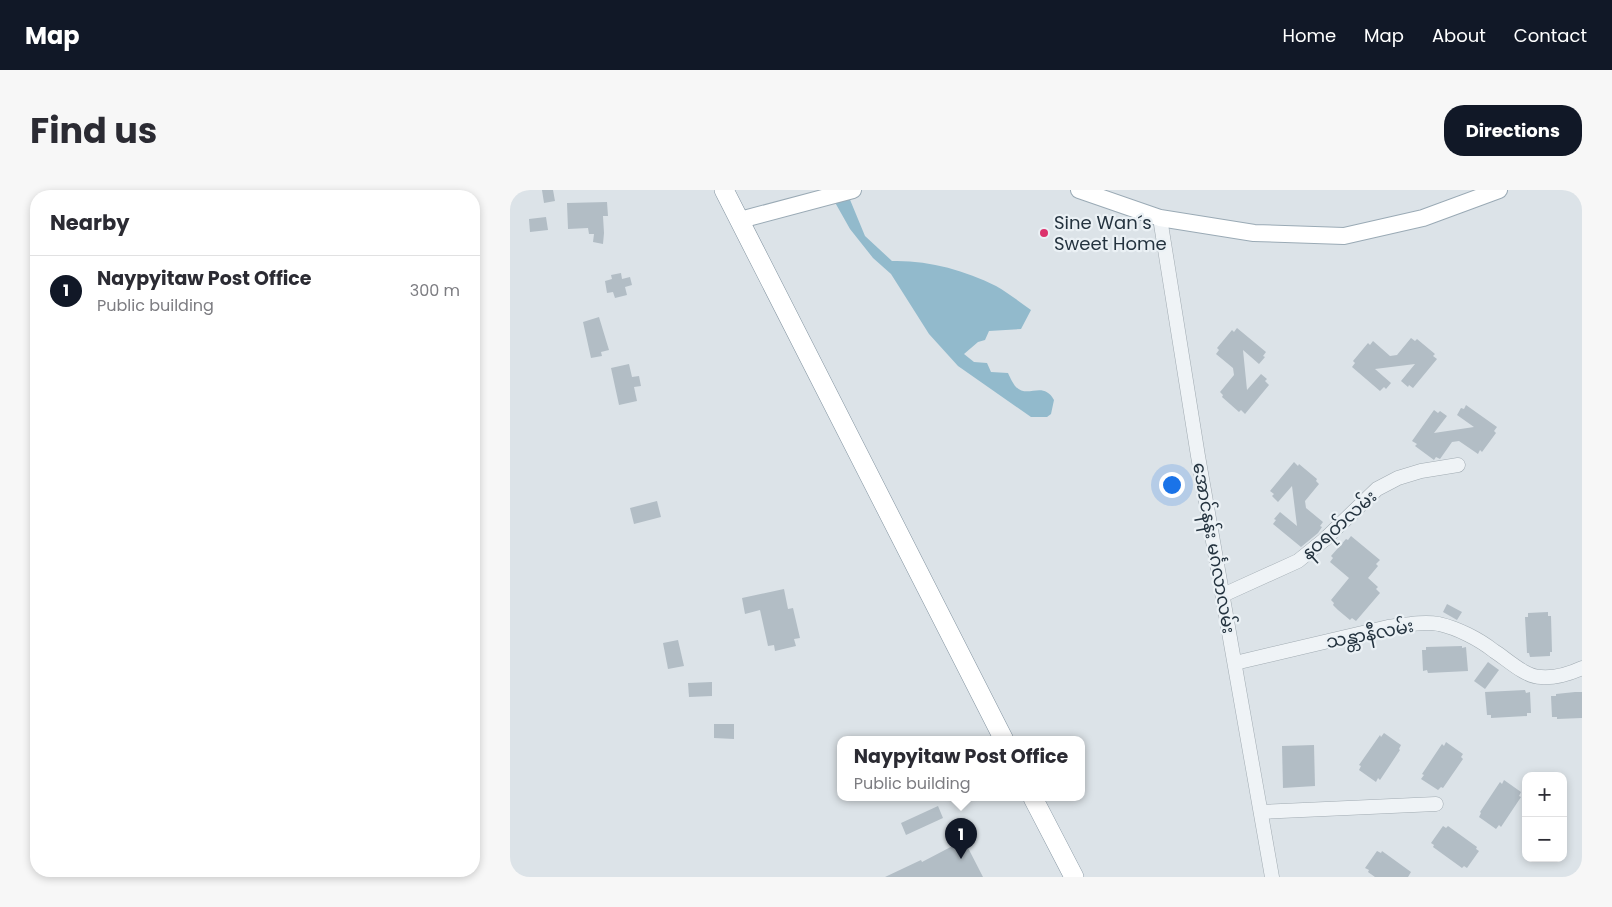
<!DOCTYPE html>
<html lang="en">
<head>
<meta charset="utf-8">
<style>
  body { margin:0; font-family:Poppins,"Noto Sans Myanmar",sans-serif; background:#f7f7f7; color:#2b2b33 }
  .controls { position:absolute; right:15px; bottom:15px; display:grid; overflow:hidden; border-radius:10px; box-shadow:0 2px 8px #0003 }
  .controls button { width:45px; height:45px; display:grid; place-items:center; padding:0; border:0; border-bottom:1px solid #e1e1e2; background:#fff; color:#2b2b33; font:25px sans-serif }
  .you { position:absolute; left:661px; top:294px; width:18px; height:18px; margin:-12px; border:4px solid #fff; border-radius:50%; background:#1a73e8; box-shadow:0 0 0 8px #1a73e833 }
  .badge { display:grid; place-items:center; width:32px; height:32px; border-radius:50%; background:#111827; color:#fff; font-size:16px; font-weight:700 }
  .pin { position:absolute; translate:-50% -41px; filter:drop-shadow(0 1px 2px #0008) }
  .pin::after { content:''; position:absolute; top:26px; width:18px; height:15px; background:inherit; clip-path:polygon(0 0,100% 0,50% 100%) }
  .popup { position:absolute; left:327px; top:546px; width:248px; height:65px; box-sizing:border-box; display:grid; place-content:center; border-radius:10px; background:#fff; filter:drop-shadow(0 1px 4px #0005); font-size:16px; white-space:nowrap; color:#7c7c81 }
  .popup b { font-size:19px; color:#2b2b33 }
  .popup::after { content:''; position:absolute; left:50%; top:100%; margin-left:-10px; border:10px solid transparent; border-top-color:#fff }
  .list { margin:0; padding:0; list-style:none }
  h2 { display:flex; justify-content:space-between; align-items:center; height:65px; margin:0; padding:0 20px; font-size:21px }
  h2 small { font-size:16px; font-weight:400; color:#7c7c81 }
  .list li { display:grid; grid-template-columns:32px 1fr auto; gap:15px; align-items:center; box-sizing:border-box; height:70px; padding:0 20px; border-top:1px solid #e1e1e2 }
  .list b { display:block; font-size:19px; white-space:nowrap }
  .list p { margin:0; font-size:16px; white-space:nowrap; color:#7c7c81 }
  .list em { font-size:16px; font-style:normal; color:#7c7c81 }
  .map { position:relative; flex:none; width:1072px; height:687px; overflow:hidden; border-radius:20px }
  header { display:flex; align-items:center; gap:30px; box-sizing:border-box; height:70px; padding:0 25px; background:#111827; color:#fff }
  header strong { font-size:24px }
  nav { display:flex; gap:28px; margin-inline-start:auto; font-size:18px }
  .intro { display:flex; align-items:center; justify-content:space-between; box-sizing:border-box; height:120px; padding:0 30px }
  h1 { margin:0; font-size:35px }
  .button { padding:12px 22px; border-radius:20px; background:#111827; color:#fff; font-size:18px; font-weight:700 }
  main { display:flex; gap:30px; padding:0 30px }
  aside { flex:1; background:#fff; border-radius:20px; box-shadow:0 2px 8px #0003 }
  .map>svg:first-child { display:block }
  .water { fill:#92bacc }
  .building { fill:#b2bdc5 }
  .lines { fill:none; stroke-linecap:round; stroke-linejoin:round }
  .minor-casing { stroke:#a1abb2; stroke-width:15 }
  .major-casing { stroke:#9aaab5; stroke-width:18 }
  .highway-casing { stroke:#8293a0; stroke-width:20 }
  .minor { stroke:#eff3f6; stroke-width:14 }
  .major { stroke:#fff; stroke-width:16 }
  .highway { stroke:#fff; stroke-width:19 }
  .poi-dot { fill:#dc326c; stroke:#ebf1f5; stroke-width:2 }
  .labels { text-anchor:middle; stroke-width:4.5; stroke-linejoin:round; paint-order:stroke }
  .poi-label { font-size:18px; fill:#24333f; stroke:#ebf1f5; text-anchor:start }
  .street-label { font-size:18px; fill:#24333f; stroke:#ebf1f5 }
</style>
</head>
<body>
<header>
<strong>Map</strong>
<nav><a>Home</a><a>Map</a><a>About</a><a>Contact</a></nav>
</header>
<div class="intro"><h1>Find us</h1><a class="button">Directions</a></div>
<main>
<aside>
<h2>Nearby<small></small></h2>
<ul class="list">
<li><span class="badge">1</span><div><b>Naypyitaw Post Office</b><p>Public building</p></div><em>300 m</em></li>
</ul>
</aside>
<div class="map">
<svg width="1072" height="687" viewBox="0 0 1072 687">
  <rect width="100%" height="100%" fill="#dce3e8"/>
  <!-- water -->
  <path class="water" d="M 318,0 L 336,0 L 355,46 L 382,71 C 418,70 454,80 486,96 C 498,103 510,112 521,120 L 511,139 L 479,141 L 475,150 L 468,152 L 454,164 L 464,172 L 477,173 L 481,182 L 498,183 C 500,187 503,194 506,197 C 518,209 533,190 544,210 L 541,224 L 537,227 L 521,227 L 448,176 L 419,144 L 381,84 L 363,68 L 340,39 Z"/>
  <!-- building -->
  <g class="building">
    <polygon points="32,0 43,0 45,11 34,13"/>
    <polygon points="97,12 98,26 93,26 94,43 93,54 83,52 84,44 79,44 78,38 58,39 57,13"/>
    <polygon points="36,27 38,40 20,42 19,29"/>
    <polygon points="111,83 112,89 120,87 122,95 115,97 117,105 105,108 103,102 97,103 95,91 102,89 101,85"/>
    <polygon points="89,127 99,160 91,162 92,166 81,168 73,132"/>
    <polygon points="727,138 756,162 753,166 755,167 749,174 733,160 737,200 751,184 757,189 755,191 759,195 735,224 731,220 729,222 712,207 713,205 710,202 724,185 723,178 706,164 709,160 707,158 722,140 724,142"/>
    <polygon points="901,148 905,151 907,149 925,164 923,166 927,169 903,198 899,195 898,197 891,191 905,174 865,179 881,193 876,199 874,197 870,201 842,177 845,173 843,171 858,153 860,155 863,151 880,166 887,165"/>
    <polygon points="119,174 122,187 129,186 131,196 124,197 127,211 109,215 101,178"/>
    <polygon points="956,215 987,237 984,241 986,243 972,262 970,260 968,264 949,251 942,252 930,269 926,267 924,270 905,256 907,254 902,251 924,220 928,223 930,221 937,226 924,243 964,237 947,225 951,218 954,219"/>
    <polygon points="784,272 788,276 789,274 807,289 806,291 809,294 795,311 796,318 813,332 810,336 812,337 808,343 791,357 763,334 766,330 764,329 770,322 787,336 782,296 768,312 762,306 764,304 760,301"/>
    <polygon points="147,311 151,327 124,334 120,318"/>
    <polygon points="841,346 870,370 866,374 868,376 858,388 868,397 866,399 870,403 846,431 842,428 840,430 828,420 823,415 824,413 821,410 839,388 820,372 823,368 821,366 836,349 838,350"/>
    <polygon points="274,399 278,419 283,418 290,448 284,449 286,456 265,461 264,455 258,456 250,420 235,424 232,408"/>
    <polygon points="937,414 952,422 947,430 933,422"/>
    <polygon points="1038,422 1038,426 1041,426 1042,462 1040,462 1040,466 1020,467 1019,463 1017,463 1015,427 1018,427 1018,423"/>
    <polygon points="168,450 174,476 158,479 153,453"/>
    <polygon points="952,456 952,458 956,457 958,481 918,483 917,480 913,481 912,460 916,460 916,457"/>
    <polygon points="978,472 989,480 975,499 964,491"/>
    <polygon points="202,492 202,506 179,507 178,493"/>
    <polygon points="1015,500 1016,503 1020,502 1021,523 1017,523 1017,526 981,528 981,525 977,525 975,502"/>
    <polygon points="1065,502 1072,502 1072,528 1047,529 1047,527 1042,527 1041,506 1046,506 1046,504"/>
    <polygon points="204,534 224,534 224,549 204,548"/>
    <polygon points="874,543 891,555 889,559 890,560 870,590 868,588 866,592 849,580 851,576 849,575 870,545 871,547"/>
    <polygon points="936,552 953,564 951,567 953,569 933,598 931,597 928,600 911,589 914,585 912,584 932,554 934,556"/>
    <polygon points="804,555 805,596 773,598 772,556"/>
    <polygon points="994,590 1011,602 1009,606 1011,607 991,637 989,635 986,639 969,627 971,623 970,622 990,592 992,594"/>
    <polygon points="428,616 433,628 396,645 391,633"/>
    <polygon points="933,636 936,638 938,636 967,657 966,659 969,661 957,678 954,676 952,678 923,657 924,655 921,653"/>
    <polygon points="454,650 473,687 375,687 411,670 412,672"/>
    <polygon points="867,661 871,663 872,661 901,682 898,687 865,687 858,682 859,680 855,678"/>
  </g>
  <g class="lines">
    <defs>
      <g id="minor">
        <polyline points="650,28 688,266 762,687"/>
        <polyline points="713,405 788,371 814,350 867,299 888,288 911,281 948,275"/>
        <path d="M 725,473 L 878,437 C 894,435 913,431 929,434 C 947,438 969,449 984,461 C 997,469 1015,487 1031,487 C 1045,488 1059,484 1072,478"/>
        <polyline points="751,622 926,614"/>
      </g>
      <g id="major">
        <polyline points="569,0 650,28 744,43 834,46 913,28 989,0"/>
        <polyline points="230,30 343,0"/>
      </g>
      <g id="highway">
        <polyline points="214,0 494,550"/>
        <polyline points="523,608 564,687"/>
      </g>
    </defs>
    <!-- minor casing -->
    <use href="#minor" class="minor-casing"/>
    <!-- major casing -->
    <use href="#major" class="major-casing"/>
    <!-- highway casing -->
    <use href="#highway" class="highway-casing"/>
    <!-- minor -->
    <use href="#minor" class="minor"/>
    <!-- major -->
    <use href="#major" class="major"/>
    <!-- highway -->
    <use href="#highway" class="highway"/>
  </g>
  <!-- markers -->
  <circle class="poi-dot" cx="534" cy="43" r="5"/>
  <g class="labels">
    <!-- poi labels -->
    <g class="poi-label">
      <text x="544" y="39">Sine Wan´s<tspan x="544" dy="21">Sweet Home</tspan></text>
    </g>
    <!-- street labels -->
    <g class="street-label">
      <text transform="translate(829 335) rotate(-42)" y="6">နဝရတ်လမ်း</text>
      <text transform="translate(704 358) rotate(80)" y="6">အောင်နန်း မင်္ဂလာလမ်း</text>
      <text transform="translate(860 444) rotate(-11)" y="6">သန္တာနီလမ်း</text>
    </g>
  </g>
</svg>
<div class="controls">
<button>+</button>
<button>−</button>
</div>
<div class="you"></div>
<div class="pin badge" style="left:451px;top:669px">1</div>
<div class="popup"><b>Naypyitaw Post Office</b>Public building</div>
</div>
</main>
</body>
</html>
